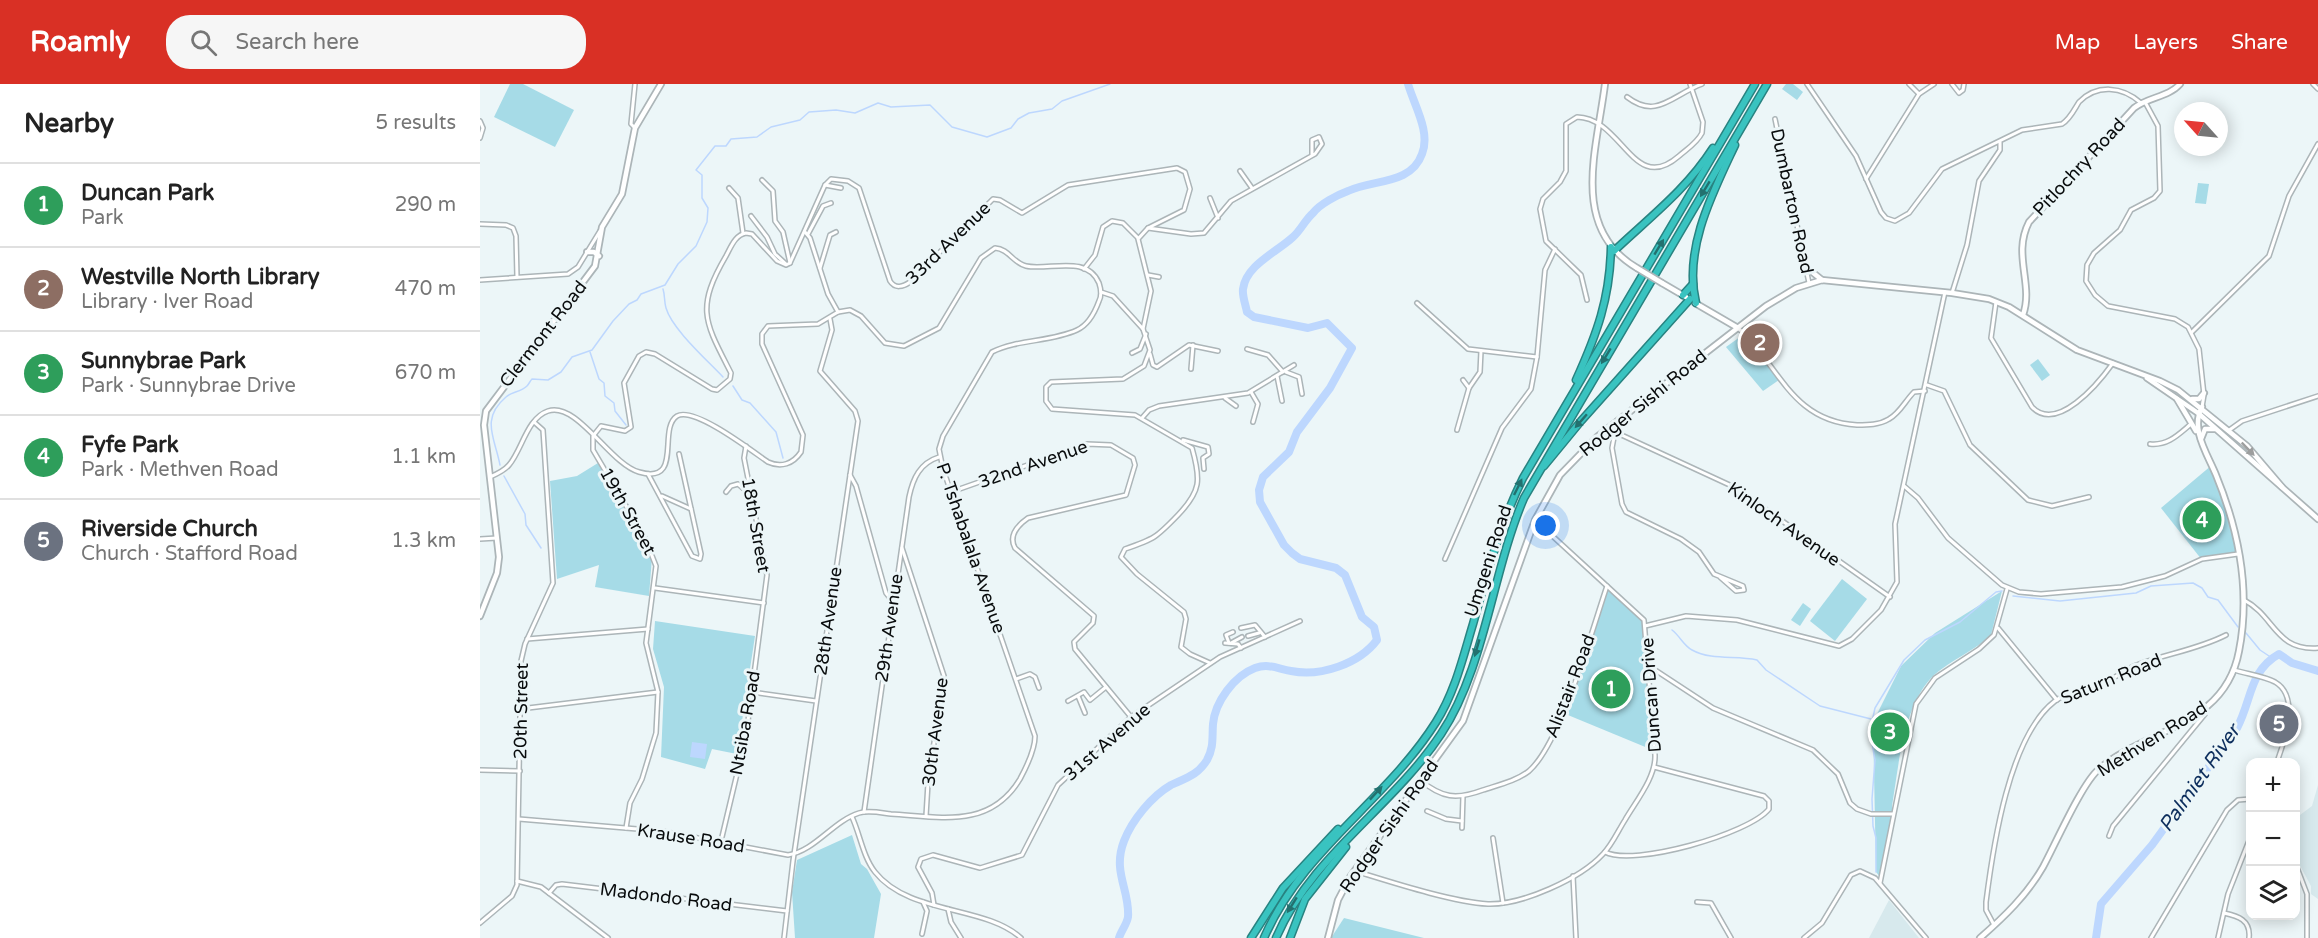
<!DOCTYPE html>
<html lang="en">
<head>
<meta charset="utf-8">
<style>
  body { margin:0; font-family:"Varela Round",sans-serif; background:#f6f6f6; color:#222 }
  .controls { position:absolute; right:18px; bottom:18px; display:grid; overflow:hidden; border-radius:12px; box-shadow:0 3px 15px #0003 }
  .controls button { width:54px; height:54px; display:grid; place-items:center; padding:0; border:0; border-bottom:2px solid #e0e0e0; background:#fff; color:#222; font:30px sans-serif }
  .compass { position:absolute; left:1694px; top:18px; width:54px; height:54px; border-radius:50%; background:#fff; box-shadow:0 3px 15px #0003; rotate:297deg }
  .you { position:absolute; left:1066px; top:442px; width:21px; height:21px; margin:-15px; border:4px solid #fff; border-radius:50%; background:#1a73e8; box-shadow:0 0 0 9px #1a73e833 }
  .badge { display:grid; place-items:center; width:39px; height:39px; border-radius:50%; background:#d93025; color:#fff; font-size:20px; font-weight:700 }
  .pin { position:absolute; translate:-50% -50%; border:3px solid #fff; box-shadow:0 2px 6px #0006 }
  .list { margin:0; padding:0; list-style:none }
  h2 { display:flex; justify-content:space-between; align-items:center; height:78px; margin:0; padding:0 24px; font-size:26px }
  h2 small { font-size:20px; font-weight:400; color:#767676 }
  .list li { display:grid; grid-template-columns:39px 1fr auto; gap:18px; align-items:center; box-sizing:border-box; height:84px; padding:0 24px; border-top:2px solid #e0e0e0 }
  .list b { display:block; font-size:22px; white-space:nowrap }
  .list p { margin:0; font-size:20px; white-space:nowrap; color:#767676 }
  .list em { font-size:20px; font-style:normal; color:#767676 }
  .icon { flex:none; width:33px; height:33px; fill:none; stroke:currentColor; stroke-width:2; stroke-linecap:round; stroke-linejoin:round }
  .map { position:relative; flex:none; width:1838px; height:854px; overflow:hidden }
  header { display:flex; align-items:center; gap:36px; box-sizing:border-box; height:84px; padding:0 30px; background:#d93025; color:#fff }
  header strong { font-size:28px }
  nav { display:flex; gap:33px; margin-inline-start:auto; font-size:21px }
  .search { width:420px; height:54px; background:#f6f6f6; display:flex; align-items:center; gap:15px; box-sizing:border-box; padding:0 21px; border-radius:24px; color:#767676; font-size:22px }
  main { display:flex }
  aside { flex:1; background:#fff }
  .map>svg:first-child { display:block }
  .built { fill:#d7e9ed }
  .green { fill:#a6dbe7 }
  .water { fill:#bdd7fe }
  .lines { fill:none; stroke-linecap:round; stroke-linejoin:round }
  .stream { stroke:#bdd7fe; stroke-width:1.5 }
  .river { stroke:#bdd7fe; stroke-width:8 }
  .street-casing { stroke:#acb5b8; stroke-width:6 }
  .secondary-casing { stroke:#acb5b8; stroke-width:8 }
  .highway-casing { stroke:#288381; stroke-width:9 }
  .street { stroke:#fff; stroke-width:3 }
  .secondary { stroke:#fff; stroke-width:4.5 }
  .highway { stroke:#39c3c0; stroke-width:6 }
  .secondary-bridge-casing { stroke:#acb5b8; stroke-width:8; stroke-linecap:butt }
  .secondary-bridge { stroke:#fff; stroke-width:4.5 }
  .oneway { fill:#23716f }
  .oneway2 { fill:#9d9e9e }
  .labels { text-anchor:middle; stroke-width:6; stroke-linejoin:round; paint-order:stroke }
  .street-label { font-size:18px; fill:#090c0d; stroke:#ecf6f8 }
  .water-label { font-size:20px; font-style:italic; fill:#0d2e5d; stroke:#ecf6f8 }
</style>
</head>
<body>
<header>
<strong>Roamly</strong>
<div class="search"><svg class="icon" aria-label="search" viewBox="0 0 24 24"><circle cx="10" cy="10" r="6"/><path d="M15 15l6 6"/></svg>Search here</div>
<nav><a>Map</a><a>Layers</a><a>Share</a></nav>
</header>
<main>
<aside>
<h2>Nearby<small>5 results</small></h2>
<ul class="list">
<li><span class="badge" style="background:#2e9e5b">1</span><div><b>Duncan Park</b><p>Park</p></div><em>290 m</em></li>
<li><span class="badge" style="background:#8d6e63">2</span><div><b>Westville North Library</b><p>Library · Iver Road</p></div><em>470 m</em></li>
<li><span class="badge" style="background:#2e9e5b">3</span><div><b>Sunnybrae Park</b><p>Park · Sunnybrae Drive</p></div><em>670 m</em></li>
<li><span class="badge" style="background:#2e9e5b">4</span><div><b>Fyfe Park</b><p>Park · Methven Road</p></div><em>1.1 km</em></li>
<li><span class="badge" style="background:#6b7280">5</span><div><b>Riverside Church</b><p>Church · Stafford Road</p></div><em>1.3 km</em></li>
</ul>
</aside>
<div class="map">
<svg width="1838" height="854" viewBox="0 0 1838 854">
  <rect width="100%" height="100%" fill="#ecf6f8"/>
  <!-- built -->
  <g class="built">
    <polygon points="1838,701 1838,815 1831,810 1831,802 1816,774 1816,734 1832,722"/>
    <polygon points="1409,816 1439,854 1389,854"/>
  </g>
  <!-- green -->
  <g class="green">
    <polygon points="30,0 43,0 94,26 75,63 14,33"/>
    <polygon points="1306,0 1313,0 1323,8 1317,16 1302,5"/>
    <polygon points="1718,99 1729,100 1726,120 1715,119"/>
    <polygon points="1260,253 1271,260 1299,296 1283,307 1246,263"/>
    <polygon points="1558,275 1570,291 1562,297 1550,281"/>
    <polygon points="118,379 172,473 169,512 115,503 119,481 77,495 70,397 97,392"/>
    <polygon points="1732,381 1749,425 1760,471 1722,476 1681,424"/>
    <polygon points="1362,495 1387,515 1355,557 1330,537"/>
    <polygon points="1127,502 1159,529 1165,542 1175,667 1083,629"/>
    <path d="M 1522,507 L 1511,551 C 1494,567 1471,576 1454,591 C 1423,621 1419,680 1412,722 L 1413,730 L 1401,794 L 1396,788 L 1393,638 L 1421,582 L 1455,549 Z"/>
    <polygon points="1323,519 1331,525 1320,542 1311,536"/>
    <polygon points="175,537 275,552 257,670 232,665 225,685 181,673 184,603 173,565"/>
    <polygon points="372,751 381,780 387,785 401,810 394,854 315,854 312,808 317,776"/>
    <polygon points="864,834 944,854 851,854"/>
  </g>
  <!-- water -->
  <polygon class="water" points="212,658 227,660 225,675 210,673"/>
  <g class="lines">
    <!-- stream -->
    <g class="stream">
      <path d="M 183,205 C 185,211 184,217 186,224 C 192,245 227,276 243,293"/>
      <polyline points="110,268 119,295 124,299 125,312 134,319 135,327 146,341"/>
      <polyline points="253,302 262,316 270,319 296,348 303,374"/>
      <path d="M 20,381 C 15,354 0,335 26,313 C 31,308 41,308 47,302 C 49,300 50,297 52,295 L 68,296 L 81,288 L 92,273 L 112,266 L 133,237 L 149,220 L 157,216 L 161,210 L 185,201 L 198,180 L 216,162 L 227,138 L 228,124 L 222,114 L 222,91 L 216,86 L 235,62 L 246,62 L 251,55 L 277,53 L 291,43 L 320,36 L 329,28 L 356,26 L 375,29 L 398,19 L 411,23 L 450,21 L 472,43 L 507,53 L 531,44 L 538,35 L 549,29 L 572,25 L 582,17 L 630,0"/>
      <polyline points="24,392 45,430 46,441 61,464"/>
      <polyline points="1533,512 1580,517 1656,509 1671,502 1713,499 1722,504 1728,513 1738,516 1758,543"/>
      <path d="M 1192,546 C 1200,552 1203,561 1212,566 C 1232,577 1256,571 1277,576 L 1286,586 L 1340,622 L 1391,635"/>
      <polyline points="1766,549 1780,566 1792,574"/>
      <polyline points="1396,788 1396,754 1393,742 1392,715 1395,676 1390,647 1395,624 1424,576 1445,556 1480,538 1516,508 1522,507"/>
    </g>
    <!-- river -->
    <g class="river">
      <path d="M 639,854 C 641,847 647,840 648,833 C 650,806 632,788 644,757 C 652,736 672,712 691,701 C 706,694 718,691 727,676 C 734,663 732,654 733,640 C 735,618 754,592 775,584 C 789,579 798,585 811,587 C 840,593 879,580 897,556 L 894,543 L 882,533 L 865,491 L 856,484 L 820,475 L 812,469 L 804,461 L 780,418 L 779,406 L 783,393 L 809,368 L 817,348 L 850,304 L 872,264 L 847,239 L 828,244 L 774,233 L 767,228 C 766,222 762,212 763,205 C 766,181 797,168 813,153 C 821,146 825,136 833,129 C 840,120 857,111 868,107 C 893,95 931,101 942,70 C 951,48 934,21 928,0"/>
      <path d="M 1616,854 L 1621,820 L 1672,761 L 1757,644 C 1772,616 1769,587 1799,570 L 1812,579 L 1838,587"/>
    </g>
    <defs>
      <g id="street">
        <path d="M 1327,0 L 1376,72 L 1401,128 L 1406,134 L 1415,137 L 1429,129 L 1462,85 L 1542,46 L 1582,40 C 1590,35 1594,26 1599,18 C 1617,0 1642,2 1661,19"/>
        <polyline points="1429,0 1439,10"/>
        <polyline points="1472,0 1479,9 1483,6 1484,0"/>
        <polyline points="1833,0 1838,5"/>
        <path d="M 1147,13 C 1177,36 1192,11 1222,0"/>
        <polyline points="1665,18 1678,42 1680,107 1674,114 1651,126 1640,146 1614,169 1607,181 1606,197 1615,211 1628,222 1695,235 1708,243 1719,265 1724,311 1722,323"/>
        <polyline points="1295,35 1329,199"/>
        <polyline points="0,37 3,44 0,54"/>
        <polyline points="155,44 151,40 155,0"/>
        <polyline points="760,87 772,104"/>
        <polyline points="1386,95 1439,10 1454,0"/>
        <polyline points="282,96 293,107 295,137 303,148 310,179"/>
        <polyline points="345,101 361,104"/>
        <polyline points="249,104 258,114 263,149"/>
        <polyline points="730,114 738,134"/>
        <polyline points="271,132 287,153 295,170 306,180"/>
        <polyline points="0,140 26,141 33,144 36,152 37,193"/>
        <polyline points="668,144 711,150 724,149 751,117 835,70 842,60 839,53 832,56 832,71"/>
        <polyline points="325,148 330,154 348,210 358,228"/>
        <polyline points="328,150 343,122 351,119"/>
        <polyline points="340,184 350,151 356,148"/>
        <polyline points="604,185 615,171 623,143 632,137 643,139 658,154"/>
        <polyline points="668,191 679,193"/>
        <polyline points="0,196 88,190 98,183 120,147"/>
        <polyline points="621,208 633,212 663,245"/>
        <polyline points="1472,209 1487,161 1499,97 1520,66 1520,58"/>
        <path d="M 1107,216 L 1101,191 L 1066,157 L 1060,125 L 1063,115 L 1080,98 L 1086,87 L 1086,40 L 1097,33 C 1143,34 1153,112 1199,72 C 1207,65 1217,59 1222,49 L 1223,38 L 1210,0"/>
        <path d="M 1516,218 L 1511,254 L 1552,323 C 1577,349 1618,300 1633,279"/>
        <polyline points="937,219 988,265 1057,273 1065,186 1075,165"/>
        <path d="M 1258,244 C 1299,280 1310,337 1377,341 C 1388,341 1399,341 1409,335 C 1420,329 1425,317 1434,308 L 1445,307"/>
        <polyline points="1712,248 1789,172 1809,112 1838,60"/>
        <polyline points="767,265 788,271 803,288"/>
        <polyline points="652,269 660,265 666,250"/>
        <polyline points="670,270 673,281 677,283 709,261 738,267"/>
        <polyline points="711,285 713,261"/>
        <polyline points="806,288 819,293 822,310"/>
        <polyline points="797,292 802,317"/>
        <polyline points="983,296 989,304"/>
        <polyline points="1447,301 1464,307 1490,361 1548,416 1572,422 1609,413"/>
        <polyline points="771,308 778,320 773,338"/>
        <polyline points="745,314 756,322"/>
        <polyline points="662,334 669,326 679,322 768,309 814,281"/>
        <polyline points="1129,343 1135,348 1254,403 1410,513"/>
        <polyline points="977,346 989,304 1000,288 1001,267"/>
        <polyline points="1748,347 1762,337 1838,312"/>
        <polyline points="1135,348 1132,364 1142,420 1146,428 1201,455 1219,468 1234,490 1263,502 1264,506 1256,507 1240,493"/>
        <polyline points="703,356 728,363 729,370 723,374 724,385"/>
        <path d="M 1670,360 C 1688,362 1699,350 1711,340"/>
        <polyline points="168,390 212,472 220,475 221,470 199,370"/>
        <polyline points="370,391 376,402 406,509 413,518"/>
        <path d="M 10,393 C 17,390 24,387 29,381 C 42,366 47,334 68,327 C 97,317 130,380 159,388 C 204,401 177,345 197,332 C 214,322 272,367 288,378 C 301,384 313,380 321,368 L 323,351 L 282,260 L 282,250 L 288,242 L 338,240 L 358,228 L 370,226 L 381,232 L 405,259 L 424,262 L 459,244 L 501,174 L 515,164 C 529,165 533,179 546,182 C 568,187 607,170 619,199 C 621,205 622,211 619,217 C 615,228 608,241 597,246 C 571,258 538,255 512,268 L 463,352 L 459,365 L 463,385 L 555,652 C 555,666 547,682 540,695 C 510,745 461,733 411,730 C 402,729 389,726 379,729 C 353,737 335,767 308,771 L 181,747 L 39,735"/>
        <polyline points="1424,402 1438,414 1468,454 1522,501 1539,508 1561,510 1642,503 1685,492 1722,475 1758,470"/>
        <polyline points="246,408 251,402 258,400 271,411"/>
        <path d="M 471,408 L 607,360 L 631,361 L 653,374 L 655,381 L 646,411 L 548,434 C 538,441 528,451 535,464 L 614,532 L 613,539 L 594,558 L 595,565 L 651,633"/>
        <polyline points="182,412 211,425"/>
        <polyline points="0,455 17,454"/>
        <polyline points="422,464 464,592 448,699 446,732"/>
        <polyline points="965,475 1022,344 1051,305 1057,273"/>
        <polyline points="175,504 284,519"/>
        <path d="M 1764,516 C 1795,532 1795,567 1838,564"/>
        <polyline points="1165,542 1206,532 1257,536 1359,562 1372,555 1401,526 1417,498 1415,440 1465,208"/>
        <polyline points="761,544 775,541 785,553"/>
        <polyline points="1518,544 1577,616"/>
        <polyline points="768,552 779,549"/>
        <polyline points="47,555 168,545"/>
        <polyline points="745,559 758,560 761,564"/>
        <polyline points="749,559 746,551 753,548"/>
        <polyline points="751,559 762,553"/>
        <polyline points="1169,582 1233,624 1333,666 1358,690 1370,719 1377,725 1391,730 1413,730"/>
        <path d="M 1754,586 C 1767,590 1784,592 1795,598 C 1821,613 1804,658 1797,678"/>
        <polyline points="536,595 550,590 555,593 559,604"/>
        <polyline points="272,608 336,617"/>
        <polyline points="598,612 605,629"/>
        <polyline points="588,617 604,608 610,616 626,603"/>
        <polyline points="40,625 178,608"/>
        <polyline points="0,686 40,687"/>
        <path d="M 940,696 C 962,714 976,716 1003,706 C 1018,701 1036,697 1049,687 C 1081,659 1112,546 1127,502"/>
        <polyline points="947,727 966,735 982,737"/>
        <path d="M 384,728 L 429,413 C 433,394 440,379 459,373"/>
        <path d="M 372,733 C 380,750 383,773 395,788 C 429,831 505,821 541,854"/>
        <path d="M 146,744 L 150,719 L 162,695 L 176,649 L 178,608 L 166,559 L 176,482 L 165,454 L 113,366 L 113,352 L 121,342 L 145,347 L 151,343 L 144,299 L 159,272 L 166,268 L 175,270 L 232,305 L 237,306 L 250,295 L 251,289 C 225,238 215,225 246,172 C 251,163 255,151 266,149 L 272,150 L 297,177 L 306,181 L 310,179 L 345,101 L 351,95 L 368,97 L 379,104 L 410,197 C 415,205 423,203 430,198 L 513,115 L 520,116 L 542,129 L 588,101 L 697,84 L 705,88 L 710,105 L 704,126 L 668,144 L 658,155 L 671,207 L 663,245 L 670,266 L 664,282 L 643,295 L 571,298 L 566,303 L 566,317 L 572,325 L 655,331 L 712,364 C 721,396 721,407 698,431 C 676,454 674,455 645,465 L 641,473 L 657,490 L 704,528 L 706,535 L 701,563 L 710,570 L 730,579"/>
        <polyline points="982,744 983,712"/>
        <polyline points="1629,752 1633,742 1725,630 1726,623"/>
        <polyline points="1013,754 1023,819"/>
        <polyline points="241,757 266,652 287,491 264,374 266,362"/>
        <path d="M 1125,768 C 1153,783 1269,750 1289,725 L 1289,717 L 1284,712 L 1174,683"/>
        <polyline points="1816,781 1827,810 1827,854"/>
        <path d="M 875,787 C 911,798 972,818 1008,820 C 1042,821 1100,795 1123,770 C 1132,761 1138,747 1145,736 C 1156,717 1176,693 1175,671 L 1164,536 L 1055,436"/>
        <polyline points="1093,792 1096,854"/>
        <polyline points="37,797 61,803 128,854"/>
        <polyline points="1400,799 1436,620 1455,594 1499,565 1514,551 1527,505"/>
        <polyline points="69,809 76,801 82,800 307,827"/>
        <polyline points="1217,818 1231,819 1251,854"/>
        <polyline points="454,821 452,809 438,783 441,775 453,771 500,784 542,771 578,701 651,633 740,573 820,537"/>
        <polyline points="468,825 471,838 481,854"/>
        <path d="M 1744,829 C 1758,832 1771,836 1769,854"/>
        <polyline points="0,839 32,812 37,801 41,577 45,560 73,499 63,346 54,338"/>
        <path d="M 1514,841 L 1506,826 L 1506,818 C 1513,763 1529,652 1575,617 C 1588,607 1607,606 1622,600 C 1634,595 1643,587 1654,582 C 1684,570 1717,566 1746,551"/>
        <polyline points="442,850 447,827 443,818"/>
        <polyline points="304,854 313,777 378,337 375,327 340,287 352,246 350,235"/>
        <polyline points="1324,854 1342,839 1371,791 1380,787 1395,794 1446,854"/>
        <polyline points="1671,854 1747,726 1758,716 1770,715"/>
        <polyline points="1738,854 1748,810 1770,754"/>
      </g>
      <g id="secondary">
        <path d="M 1125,0 C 1117,65 1089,144 1157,184"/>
        <polyline points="107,168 114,168 119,172"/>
        <polyline points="1326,183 1342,196"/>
        <polyline points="1182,199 1206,213"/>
        <polyline points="1215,219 1258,244"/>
        <path d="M 1543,231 C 1554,200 1532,171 1549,138 L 1654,24 C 1668,13 1689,13 1700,0"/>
        <polyline points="1667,294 1718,329 1838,435"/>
        <polyline points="1697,315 1716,347"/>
        <polyline points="1712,315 1719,315 1724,309"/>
        <polyline points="1721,355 1725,345 1735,345"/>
        <polyline points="0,532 17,489 19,473 4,341 6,327 115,182 122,143 142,110 155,44 181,0"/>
        <polyline points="848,854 858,816 870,793 983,637 1055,436 1080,391 1117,353 1286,222 1316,204 1342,196 1472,209 1509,215 1529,223 1597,266 1680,297 1698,306 1767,362 1802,403"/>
        <path d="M 1500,854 C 1524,833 1547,811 1563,783 C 1575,761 1602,699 1619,685 C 1667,644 1745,643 1759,567 C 1771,506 1759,447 1736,391 C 1727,369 1710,345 1722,323"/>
      </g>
      <g id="highway">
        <path d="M 1134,167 C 1170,133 1206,106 1233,64"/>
        <polyline points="1203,211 1213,200"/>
        <path d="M 1216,219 C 1203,165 1233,108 1255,61"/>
        <path d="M 1096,296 C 1117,250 1130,214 1131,163"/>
        <polyline points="1064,382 1101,337 1210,215"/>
        <polyline points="771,854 803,804 858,745"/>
        <path d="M 784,854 C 821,767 907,716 956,638 C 975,608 983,573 993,540 C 1007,490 1020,440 1043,394 L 1275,0"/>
        <path d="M 796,854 C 831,772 913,723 961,650 C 1005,584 1012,488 1044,414 L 1287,0"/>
        <polyline points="810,854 825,815 866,763"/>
      </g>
    </defs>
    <!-- street casing -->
    <use href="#street" class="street-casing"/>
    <!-- secondary casing -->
    <use href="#secondary" class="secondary-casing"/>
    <!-- highway casing -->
    <use href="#highway" class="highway-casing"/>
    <!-- street -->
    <use href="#street" class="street"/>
    <!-- secondary -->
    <use href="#secondary" class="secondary"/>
    <!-- highway -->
    <use href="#highway" class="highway"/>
    <defs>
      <polyline id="secondary-bridge" points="1157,184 1182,199"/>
    </defs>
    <!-- secondary-bridge casing -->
    <use href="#secondary-bridge" class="secondary-bridge-casing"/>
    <!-- secondary-bridge -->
    <use href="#secondary-bridge" class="secondary-bridge"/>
  </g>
  <!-- one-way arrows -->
  <defs><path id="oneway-solid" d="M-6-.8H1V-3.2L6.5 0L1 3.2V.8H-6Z" transform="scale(1.5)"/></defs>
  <g class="oneway">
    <use href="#oneway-solid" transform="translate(1225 105) rotate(121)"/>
    <use href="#oneway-solid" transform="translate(1179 163) rotate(-59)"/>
    <use href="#oneway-solid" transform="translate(1126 272) rotate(121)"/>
    <use href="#oneway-solid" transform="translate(1101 337) rotate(131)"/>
    <use href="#oneway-solid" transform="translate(1038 403) rotate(-64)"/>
    <use href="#oneway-solid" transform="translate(997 564) rotate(106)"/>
    <use href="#oneway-solid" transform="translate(896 709) rotate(-47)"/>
    <use href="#oneway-solid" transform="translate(812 821) rotate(122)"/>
  </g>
  <use class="oneway2" href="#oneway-solid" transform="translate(1768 365) rotate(46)"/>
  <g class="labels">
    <!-- street labels -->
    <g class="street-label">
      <text transform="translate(1599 83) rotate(-47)" y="6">Pitlochry Road</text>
      <text transform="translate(1312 117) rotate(78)" y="6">Dumbarton Road</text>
      <text transform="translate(468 159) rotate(-44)" y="6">33rd Avenue</text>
      <text transform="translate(63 250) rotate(-52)" y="6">Clermont Road</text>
      <text transform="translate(1163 319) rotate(-39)" y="6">Rodger Sishi Road</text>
      <text transform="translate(553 380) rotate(-19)" y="6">32nd Avenue</text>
      <text transform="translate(148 427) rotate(61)" y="6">19th Street</text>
      <text transform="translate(1304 440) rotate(35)" y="6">Kinloch Avenue</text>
      <text transform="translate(276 441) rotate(80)" y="6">18th Street</text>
      <text transform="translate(491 464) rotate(71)" y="6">P. Tshabalala Avenue</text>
      <text transform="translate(1008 477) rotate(-72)" y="6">Umgeni Road</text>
      <text transform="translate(348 537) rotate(-82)" y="6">28th Avenue</text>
      <text transform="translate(409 544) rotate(-82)" y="6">29th Avenue</text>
      <text transform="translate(1631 595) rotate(-22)" y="6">Saturn Road</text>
      <text transform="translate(1090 602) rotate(-69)" y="6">Alistair Road</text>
      <text transform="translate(1171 611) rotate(-94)" y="6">Duncan Drive</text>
      <text transform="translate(41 627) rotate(-89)" y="6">20th Street</text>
      <text transform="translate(265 639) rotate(-80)" y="6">Ntsiba Road</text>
      <text transform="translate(455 648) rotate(-83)" y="6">30th Avenue</text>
      <text transform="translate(1672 655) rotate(-32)" y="6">Methven Road</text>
      <text transform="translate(627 658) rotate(-41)" y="6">31st Avenue</text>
      <text transform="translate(909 742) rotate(-55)" y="6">Rodger Sishi Road</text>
      <text transform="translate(211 754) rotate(9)" y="6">Krause Road</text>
      <text transform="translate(186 813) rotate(7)" y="6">Madondo Road</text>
    </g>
    <!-- water labels -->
    <g class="water-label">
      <text transform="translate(1719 694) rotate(-55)" y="7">Palmiet River</text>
    </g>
  </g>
</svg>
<div class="controls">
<button>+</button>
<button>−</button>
<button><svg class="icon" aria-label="layers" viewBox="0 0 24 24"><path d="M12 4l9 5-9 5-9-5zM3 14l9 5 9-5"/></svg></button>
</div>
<svg class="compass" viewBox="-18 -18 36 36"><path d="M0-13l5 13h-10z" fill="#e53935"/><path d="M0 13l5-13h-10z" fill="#767676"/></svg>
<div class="you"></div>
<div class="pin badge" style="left:1131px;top:605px;background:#2e9e5b">1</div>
<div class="pin badge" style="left:1280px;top:259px;background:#8d6e63">2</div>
<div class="pin badge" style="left:1410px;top:648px;background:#2e9e5b">3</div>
<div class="pin badge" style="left:1722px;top:436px;background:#2e9e5b">4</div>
<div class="pin badge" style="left:1799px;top:640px;background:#6b7280">5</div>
</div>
</main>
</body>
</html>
